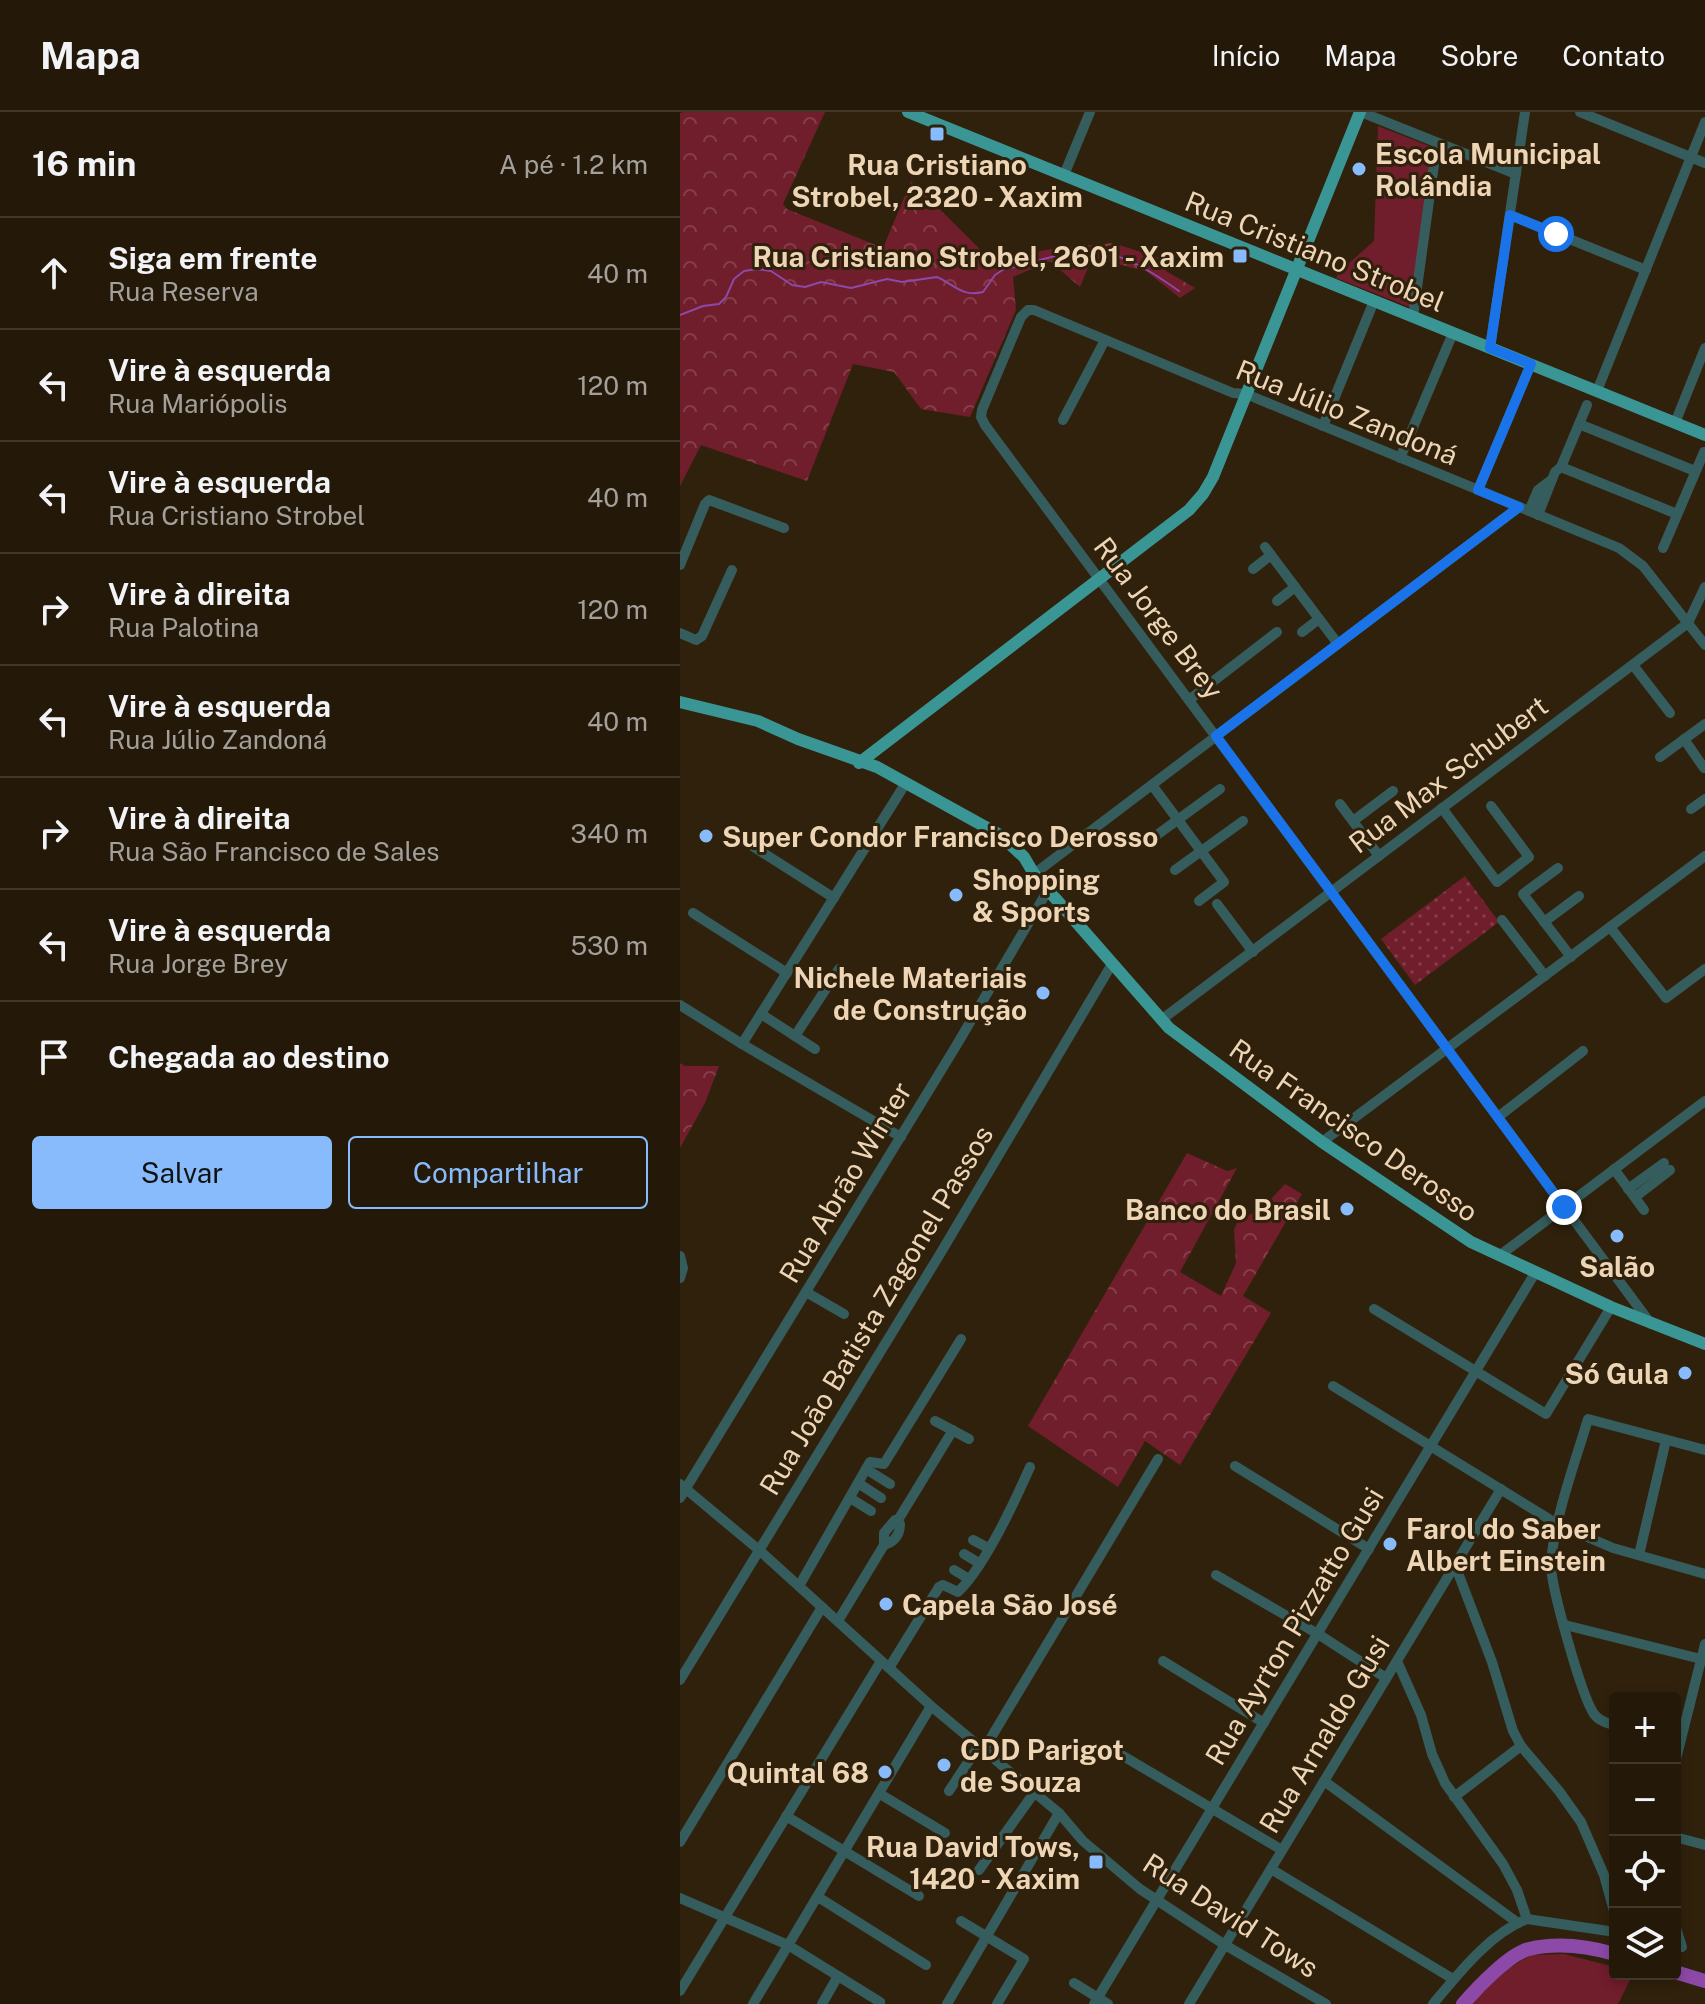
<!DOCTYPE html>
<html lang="pt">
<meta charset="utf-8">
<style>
:root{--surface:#241909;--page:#2c2212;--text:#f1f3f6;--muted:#a3a09c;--line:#41382a;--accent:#87bbfc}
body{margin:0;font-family:"Public Sans",sans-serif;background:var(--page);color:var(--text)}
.controls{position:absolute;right:24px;bottom:24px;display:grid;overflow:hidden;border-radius:8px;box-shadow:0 4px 12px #0003}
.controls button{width:72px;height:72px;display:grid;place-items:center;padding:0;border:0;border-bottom:2px solid var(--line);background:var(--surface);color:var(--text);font:40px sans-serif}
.stop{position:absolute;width:24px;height:24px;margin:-18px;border:6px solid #1a73e8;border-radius:50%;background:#fff}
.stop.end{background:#1a73e8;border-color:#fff;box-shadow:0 2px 8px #0008}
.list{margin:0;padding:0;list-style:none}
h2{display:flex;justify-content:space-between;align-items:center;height:104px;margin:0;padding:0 32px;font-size:34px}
h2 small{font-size:26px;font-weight:400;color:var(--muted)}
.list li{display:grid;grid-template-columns:52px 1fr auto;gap:24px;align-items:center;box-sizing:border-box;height:112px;padding:0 32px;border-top:2px solid var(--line)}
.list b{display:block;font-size:30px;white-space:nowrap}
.list p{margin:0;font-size:26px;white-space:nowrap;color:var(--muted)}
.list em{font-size:26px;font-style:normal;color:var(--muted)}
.actions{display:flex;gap:16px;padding:24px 32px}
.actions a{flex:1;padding:18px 0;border:2px solid var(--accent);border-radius:8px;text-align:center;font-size:28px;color:var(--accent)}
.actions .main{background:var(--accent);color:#111}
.icon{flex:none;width:44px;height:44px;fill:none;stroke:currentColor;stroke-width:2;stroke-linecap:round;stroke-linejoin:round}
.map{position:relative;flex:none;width:1025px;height:1892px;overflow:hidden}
header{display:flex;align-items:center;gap:48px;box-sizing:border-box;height:112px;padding:0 40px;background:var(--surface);border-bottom:2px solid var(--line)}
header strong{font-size:38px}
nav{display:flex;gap:44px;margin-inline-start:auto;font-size:28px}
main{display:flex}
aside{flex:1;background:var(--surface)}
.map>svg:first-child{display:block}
.grass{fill:url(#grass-dots)}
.forest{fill:url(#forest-crowns)}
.park{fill:#701d2c}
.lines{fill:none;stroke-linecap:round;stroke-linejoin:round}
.stream{stroke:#8c49a8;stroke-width:2}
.river{stroke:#8c49a8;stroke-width:14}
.minor{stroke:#355d5d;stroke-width:10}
.major{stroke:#3a9695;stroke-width:12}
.route{stroke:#1a73e8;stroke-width:10}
.poi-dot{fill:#87bbfc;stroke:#30210c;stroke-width:3}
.labels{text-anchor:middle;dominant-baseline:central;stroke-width:6;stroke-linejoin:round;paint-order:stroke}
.poi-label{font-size:28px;font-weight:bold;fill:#eed5b5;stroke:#30210c;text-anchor:start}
.street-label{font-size:28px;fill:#eed5b5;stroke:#30210c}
</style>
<header>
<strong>Mapa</strong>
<nav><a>Início</a><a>Mapa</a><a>Sobre</a><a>Contato</a></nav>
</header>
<main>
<aside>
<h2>16 min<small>A pé · 1.2 km</small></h2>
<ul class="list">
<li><svg class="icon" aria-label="ahead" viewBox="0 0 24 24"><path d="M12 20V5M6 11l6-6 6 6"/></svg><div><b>Siga em frente</b><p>Rua Reserva</p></div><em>40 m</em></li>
<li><svg class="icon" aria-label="left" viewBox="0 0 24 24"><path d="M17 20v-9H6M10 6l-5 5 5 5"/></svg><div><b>Vire à esquerda</b><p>Rua Mariópolis</p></div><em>120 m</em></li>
<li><svg class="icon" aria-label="left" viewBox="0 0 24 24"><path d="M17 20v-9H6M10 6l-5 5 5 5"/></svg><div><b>Vire à esquerda</b><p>Rua Cristiano Strobel</p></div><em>40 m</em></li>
<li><svg class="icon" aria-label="right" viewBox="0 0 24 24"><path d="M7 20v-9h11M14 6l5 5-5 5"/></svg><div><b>Vire à direita</b><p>Rua Palotina</p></div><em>120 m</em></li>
<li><svg class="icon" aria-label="left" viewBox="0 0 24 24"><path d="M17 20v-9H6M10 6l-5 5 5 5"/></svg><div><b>Vire à esquerda</b><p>Rua Júlio Zandoná</p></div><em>40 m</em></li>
<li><svg class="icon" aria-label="right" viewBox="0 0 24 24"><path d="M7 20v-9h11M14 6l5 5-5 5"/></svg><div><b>Vire à direita</b><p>Rua São Francisco de Sales</p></div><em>340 m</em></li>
<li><svg class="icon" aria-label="left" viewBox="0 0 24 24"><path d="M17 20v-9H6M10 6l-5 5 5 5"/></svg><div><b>Vire à esquerda</b><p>Rua Jorge Brey</p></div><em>530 m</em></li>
<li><svg class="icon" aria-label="arrive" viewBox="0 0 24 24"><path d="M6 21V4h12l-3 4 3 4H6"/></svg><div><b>Chegada ao destino</b></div></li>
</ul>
<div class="actions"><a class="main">Salvar</a><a>Compartilhar</a></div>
</aside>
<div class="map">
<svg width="1025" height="1892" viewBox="0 0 1025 1892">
<defs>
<pattern id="grass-dots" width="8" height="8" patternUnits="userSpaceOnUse" patternTransform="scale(2)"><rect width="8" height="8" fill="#701d2c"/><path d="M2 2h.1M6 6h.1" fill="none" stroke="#853d48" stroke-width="1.8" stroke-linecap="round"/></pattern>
<pattern id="forest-crowns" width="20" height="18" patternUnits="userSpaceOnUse" patternTransform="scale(2)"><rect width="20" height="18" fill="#701d2c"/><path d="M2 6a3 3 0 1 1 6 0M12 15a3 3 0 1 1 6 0" fill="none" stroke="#853d48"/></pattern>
</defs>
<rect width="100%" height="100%" fill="#30210c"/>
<path class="grass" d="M 785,764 L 819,810 L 735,873 L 701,827 Z"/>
<g class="forest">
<path d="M 4,0 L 145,0 L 103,92 L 107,97 L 203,136 L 231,69 L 312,149 L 376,136 L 433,131 L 489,149 L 486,159 L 515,176 L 500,186 L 466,159 L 412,146 L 400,175 L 370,149 L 333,165 L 336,198 L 290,305 L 241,297 L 214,260 L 173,252 L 127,369 L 21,333 L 0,374 L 0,1 Z"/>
<path d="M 0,951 L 5,954 L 39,954 L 25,991 L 0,1036 Z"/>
<path d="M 507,1041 L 547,1059 L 557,1056 L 500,1160 L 541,1184 L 556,1151 L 554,1118 L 559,1106 L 580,1099 L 605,1072 L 622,1082 L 563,1184 L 591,1201 L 500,1353 L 465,1329 L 438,1375 L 348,1314 Z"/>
</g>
<g class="park">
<path d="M 698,14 L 752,35 L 732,196 L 656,166 L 659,160 L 694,129 Z"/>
<path d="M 884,1842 L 935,1855 L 935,1862 L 943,1862 L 950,1868 L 938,1892 L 791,1892 L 824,1859 L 851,1843 Z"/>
</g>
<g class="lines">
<path class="stream" d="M 0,203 L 23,194 L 39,192 L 46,185 L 54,167 L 64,159 L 77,157 L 91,159 L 112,173 L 125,175 L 141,170 L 171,176 L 207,167 L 222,170 L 257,165 C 275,173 281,185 303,180 L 315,163 L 324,157 C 344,154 364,146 384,142 C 431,132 463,154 499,179"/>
<g class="river">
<path d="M 995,1860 L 1025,1869"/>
<path d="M 783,1892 C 797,1876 829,1842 849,1837 C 878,1830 907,1834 935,1842"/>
</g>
<g class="minor">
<path d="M 681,0 L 836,62"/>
<path d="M 900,0 L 1025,51"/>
<path d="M 384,63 L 410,0"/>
<path d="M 830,103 L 966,158"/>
<path d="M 733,205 L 757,31"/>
<path d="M 810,236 L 845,0"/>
<path d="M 917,279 L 1025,10"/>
<path d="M 383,308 L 425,228"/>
<path d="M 995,311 L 1025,236"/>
<path d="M 899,312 L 1015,359"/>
<path d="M 643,314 L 694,189"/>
<path d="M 720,346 L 773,221"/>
<path d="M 881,355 L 997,402"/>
<path d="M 798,378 L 851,252"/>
<path d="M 849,399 L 858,378 L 870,369"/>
<path d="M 858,403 L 875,360 L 881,355 L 907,293"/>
<path d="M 585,435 L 658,532"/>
<path d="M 983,436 L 1024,340"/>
<path d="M 0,453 L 25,392 L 29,388 L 104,416"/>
<path d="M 573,457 L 591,443"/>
<path d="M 597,489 L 615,475"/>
<path d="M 622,520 L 639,507"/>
<path d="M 0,521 L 16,528 L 22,524 L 52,458"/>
<path d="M 953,553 L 990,601"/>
<path d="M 509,588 L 597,520"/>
<path d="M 1004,627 L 1024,656"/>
<path d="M 980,645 L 1025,612"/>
<path d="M 472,673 L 544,770 L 519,789"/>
<path d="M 660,692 L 699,744"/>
<path d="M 762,696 L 817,770 L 849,745 L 811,694"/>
<path d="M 1011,697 L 1025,687"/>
<path d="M 673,709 L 713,679"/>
<path d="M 470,728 L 540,677"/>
<path d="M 66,730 L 154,786"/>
<path d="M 878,756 L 843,782 L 891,845"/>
<path d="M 495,758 L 563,709"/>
<path d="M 354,762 L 839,395"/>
<path d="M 537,792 L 573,840"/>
<path d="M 13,801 L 107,861"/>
<path d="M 822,808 L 865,864"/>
<path d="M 864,810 L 899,784"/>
<path d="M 930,815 L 986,886 L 1025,857"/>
<path d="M 0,893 L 62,932 L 221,1025"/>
<path d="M 81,902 L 135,937"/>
<path d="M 481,908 L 1008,511 L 1025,475"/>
<path d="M 115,924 L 159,857"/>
<path d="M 62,932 L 222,677"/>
<path d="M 818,1005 L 903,939"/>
<path d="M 642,1030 L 1025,744"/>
<path d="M 934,1057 L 964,1098"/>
<path d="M 948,1077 L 984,1051"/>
<path d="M 955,1085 L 990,1058"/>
<path d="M 0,1144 L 3,1156 L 0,1166"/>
<path d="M 819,1144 L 1025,989"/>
<path d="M 126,1180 L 164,1202"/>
<path d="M 694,1197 L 866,1302 L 931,1195"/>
<path d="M 971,1212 L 305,313 L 301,305 L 302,298 L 341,205 L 348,198 L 354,198 L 553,281 L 566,282 L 939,436 L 963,454 L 1025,533"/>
<path d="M 653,1274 L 877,1412 L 933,1436 L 1025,1462"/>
<path d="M 255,1309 L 289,1327"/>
<path d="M 555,1354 L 689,1437"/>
<path d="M 186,1357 L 210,1372"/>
<path d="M 178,1371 L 201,1386"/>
<path d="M 0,1372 L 79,1438 L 251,1594 L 379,1701 L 403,1729 L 460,1777 L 545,1833 L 646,1892"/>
<path d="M 0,1386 L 276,934 L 368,778"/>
<path d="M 170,1386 L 191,1399"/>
<path d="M 215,1408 L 220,1412 C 220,1422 215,1430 204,1433 L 204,1421 Z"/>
<path d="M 218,1408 L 273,1318"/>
<path d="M 293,1428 L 308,1436"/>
<path d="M 284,1442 L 299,1451"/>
<path d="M 959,1443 L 986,1328"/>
<path d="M 775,1453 L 812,1550 L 833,1619 L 841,1634 L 879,1679 L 901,1710 L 924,1763 L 935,1803"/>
<path d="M 274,1458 L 289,1467"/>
<path d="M 536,1463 L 638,1522 L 706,1566"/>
<path d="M 119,1474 L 190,1350 L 204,1352 L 281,1227"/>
<path d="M 158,1509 L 204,1433"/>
<path d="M 885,1513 L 1021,1547"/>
<path d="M 483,1549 L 584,1611"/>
<path d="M 717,1549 L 741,1603 L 752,1642 L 765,1671 L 823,1752 L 837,1778 L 847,1807"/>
<path d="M 209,1556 L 259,1475 L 263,1473 L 278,1480 C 304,1455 335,1389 350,1355"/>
<path d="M 0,1568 L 260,1142 L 432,852"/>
<path d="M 935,1613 C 927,1611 919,1609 914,1602 C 902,1585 869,1470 871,1449 C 876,1401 894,1354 908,1307 L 1025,1338"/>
<path d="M 433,1638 L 602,1738"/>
<path d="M 303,1639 L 478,1347"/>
<path d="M 995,1651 L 1025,1532"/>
<path d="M 644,1669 L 838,1811"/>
<path d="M 269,1679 L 298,1635"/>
<path d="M 200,1682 L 265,1721"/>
<path d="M 774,1685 L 841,1634"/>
<path d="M 106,1704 L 239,1784"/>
<path d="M 995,1725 L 1025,1733"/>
<path d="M 0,1730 L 142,1495"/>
<path d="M 591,1757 L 773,1867"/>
<path d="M 299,1758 L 354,1681"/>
<path d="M 138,1785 L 246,1853"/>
<path d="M 0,1786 L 108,1833 L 200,1890 L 199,1892"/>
<path d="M 281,1809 L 344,1847 L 317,1892"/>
<path d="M 995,1813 L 1002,1835"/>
<path d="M 394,1871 L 428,1892"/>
<path d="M 0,1879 L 201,1549"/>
<path d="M 73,1892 L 251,1594"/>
<path d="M 142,1892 L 158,1864"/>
<path d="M 267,1892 L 379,1701"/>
<path d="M 414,1892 L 855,1161"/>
<path d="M 509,1892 L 821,1377"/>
<path d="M 753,1892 C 779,1861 809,1822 847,1807 L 935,1820"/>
</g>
<g class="major">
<path d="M 228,0 L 1025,323"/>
<path d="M 0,590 L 78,609 L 118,627 L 197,655 L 320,723 L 344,745 L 354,762 L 489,916 L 642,1030 L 791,1130 L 931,1195 L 1025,1232"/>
<path d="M 179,651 L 509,398 L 523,382 L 533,365 L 680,0"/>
</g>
</g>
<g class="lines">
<path class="route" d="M 876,122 L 830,103 L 810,236 L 851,252 L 798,378 L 839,395 L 536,624 L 884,1095"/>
</g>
<g class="poi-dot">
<rect x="249" y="14" width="16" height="16" rx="4"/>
<circle cx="679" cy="57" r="8"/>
<rect x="552" y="136" width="16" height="16" rx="4"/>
<circle cx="26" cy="724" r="8"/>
<circle cx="276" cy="783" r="8"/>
<circle cx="363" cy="881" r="8"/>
<circle cx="667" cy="1097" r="8"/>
<circle cx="937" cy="1124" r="8"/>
<circle cx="1005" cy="1261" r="8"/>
<circle cx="710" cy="1432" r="8"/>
<circle cx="206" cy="1492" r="8"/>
<circle cx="264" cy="1653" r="8"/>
<circle cx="205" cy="1660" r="8"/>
<rect x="408" y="1742" width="16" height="16" rx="4"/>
</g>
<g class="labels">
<g class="poi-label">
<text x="695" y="41">Escola Municipal<tspan x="695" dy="32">Rolândia</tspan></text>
<text x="257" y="52" text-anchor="middle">Rua Cristiano<tspan x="257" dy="32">Strobel, 2320 - Xaxim</tspan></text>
<text x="544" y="144" text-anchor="end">Rua Cristiano Strobel, 2601 - Xaxim</text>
<text x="42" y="724">Super Condor Francisco Derosso</text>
<text x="292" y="767">Shopping<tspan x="292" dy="32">&amp; Sports</tspan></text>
<text x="347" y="865" text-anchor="end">Nichele Materiais<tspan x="347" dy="32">de Construção</tspan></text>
<text x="651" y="1097" text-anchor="end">Banco do Brasil</text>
<text x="937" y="1154" text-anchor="middle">Salão</text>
<text x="989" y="1261" text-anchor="end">Só Gula</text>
<text x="726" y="1416">Farol do Saber<tspan x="726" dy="32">Albert Einstein</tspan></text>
<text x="222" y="1492">Capela São José</text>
<text x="280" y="1637">CDD Parigot<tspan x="280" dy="32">de Souza</tspan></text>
<text x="189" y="1660" text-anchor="end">Quintal 68</text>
<text x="400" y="1734" text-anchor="end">Rua David Tows,<tspan x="400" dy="32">1420 - Xaxim</tspan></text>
</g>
<g class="street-label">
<text transform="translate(635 139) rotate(22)">Rua Cristiano Strobel</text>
<text transform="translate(667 300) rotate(22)">Rua Júlio Zandoná</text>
<text transform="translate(479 506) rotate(53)">Rua Jorge Brey</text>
<text transform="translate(768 662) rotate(-37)">Rua Max Schubert</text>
<text transform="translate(674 1018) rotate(35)">Rua Francisco Derosso</text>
<text transform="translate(165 1070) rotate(-59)">Rua Abrão Winter</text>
<text transform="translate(196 1198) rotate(-59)">Rua João Batista Zagonel Passos</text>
<text transform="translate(614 1514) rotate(-59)">Rua Ayrton Pizzatto Gusi</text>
<text transform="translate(644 1622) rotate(-59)">Rua Arnaldo Gusi</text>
<text transform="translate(551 1803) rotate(33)">Rua David Tows</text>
</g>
</g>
</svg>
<div class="controls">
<button>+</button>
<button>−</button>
<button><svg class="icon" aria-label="locate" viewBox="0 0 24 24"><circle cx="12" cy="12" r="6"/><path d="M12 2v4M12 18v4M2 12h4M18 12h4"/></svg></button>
<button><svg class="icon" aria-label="layers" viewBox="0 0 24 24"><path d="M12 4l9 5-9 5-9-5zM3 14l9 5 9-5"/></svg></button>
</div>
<div class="stop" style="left:876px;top:122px"></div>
<div class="stop end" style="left:884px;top:1095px"></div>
</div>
</main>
